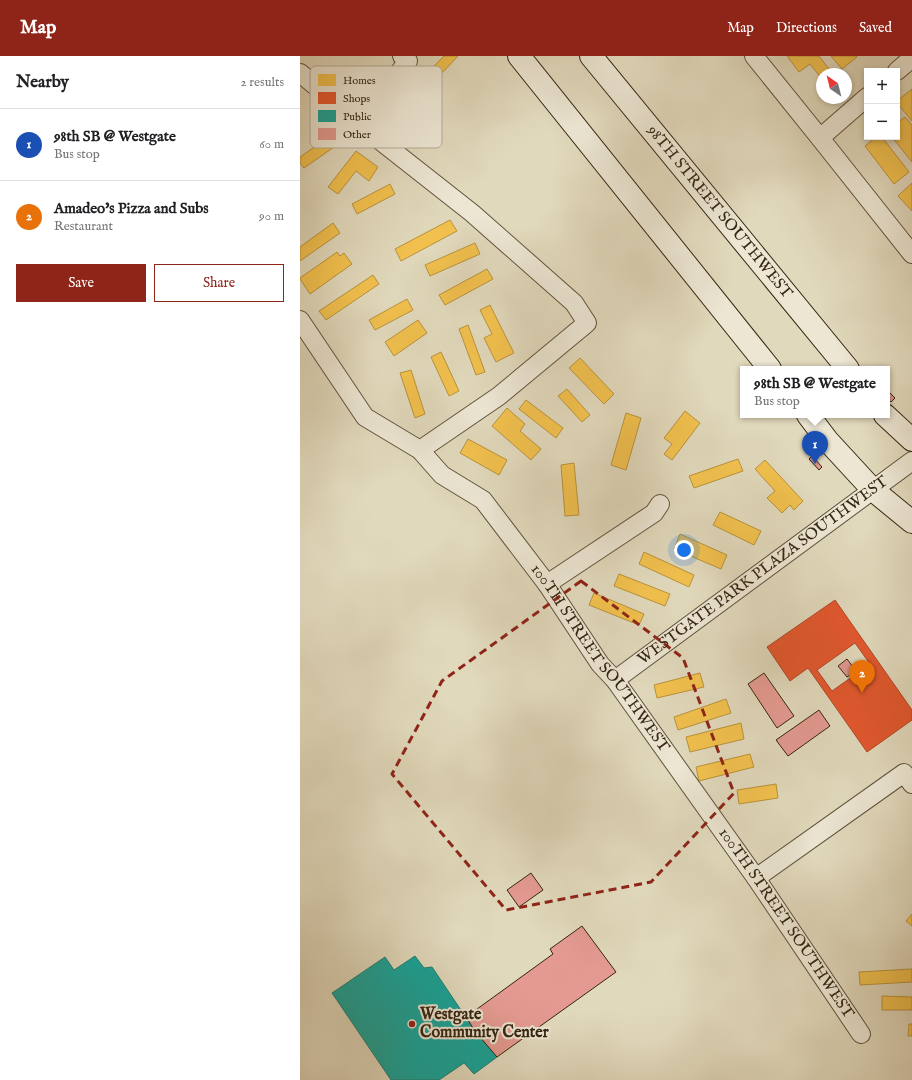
<!DOCTYPE html>
<meta charset="utf-8">
<style>
:root{--surface:#fff;--page:#f6f6f6;--text:#202124;--muted:#757577;--line:#e0e0e0;--accent:#8f2418}
body{margin:0;font-family:"IM FELL English",serif;background:var(--page);color:var(--text)}
.controls{position:absolute;right:12px;top:12px;display:grid;overflow:hidden;border-radius:0px;box-shadow:0 2px 6px #0003}
.controls button{width:36px;height:36px;display:grid;place-items:center;padding:0;border:0;border-bottom:1px solid var(--line);background:var(--surface);color:var(--text);font:20px sans-serif}
.compass{position:absolute;left:516px;top:12px;width:36px;height:36px;border-radius:50%;background:var(--surface);box-shadow:0 2px 6px #0003;rotate:325deg}
.you{position:absolute;left:384px;top:494px;width:14px;height:14px;margin:-10px;border:3px solid #fff;border-radius:50%;background:#1a73e8;box-shadow:0 0 0 6px #1a73e833}
.badge{display:grid;place-items:center;width:26px;height:26px;border-radius:50%;background:var(--accent);color:#fff;font-size:13px;font-weight:700}
.pin{position:absolute;translate:-50% -33px;filter:drop-shadow(0 1px 2px #0008)}
.pin::after{content:'';position:absolute;top:21px;width:14px;height:12px;background:inherit;clip-path:polygon(0 0,100% 0,50% 100%)}
.popup{position:absolute;left:440px;top:310px;width:150px;height:52px;box-sizing:border-box;display:grid;place-content:center;border-radius:0px;background:var(--surface);filter:drop-shadow(0 1px 3px #0005);font-size:13px;white-space:nowrap;color:var(--muted)}
.popup b{font-size:15px;color:var(--text)}
.popup::after{content:'';position:absolute;left:50%;top:100%;margin-left:-8px;border:8px solid transparent;border-top-color:var(--surface)}
.list{margin:0;padding:0;list-style:none}
h2{display:flex;justify-content:space-between;align-items:center;height:52px;margin:0;padding:0 16px;font-size:17px}
h2 small{font-size:13px;font-weight:400;color:var(--muted)}
.list li{display:grid;grid-template-columns:26px 1fr auto;gap:12px;align-items:center;box-sizing:border-box;height:72px;padding:0 16px;border-top:1px solid var(--line)}
.list b{display:block;font-size:15px;white-space:nowrap}
.list p{margin:0;font-size:13px;white-space:nowrap;color:var(--muted)}
.list em{font-size:13px;font-style:normal;color:var(--muted)}
.actions{display:flex;gap:8px;padding:12px 16px}
.actions a{flex:1;padding:9px 0;border:1px solid var(--accent);border-radius:0px;text-align:center;font-size:14px;color:var(--accent)}
.actions .main{background:var(--accent);color:#fff}
.map{position:relative;flex:none;width:612px;height:1024px;overflow:hidden}
header{display:flex;align-items:center;gap:24px;box-sizing:border-box;height:56px;padding:0 20px;background:var(--accent);color:#fff}
header strong{font-size:19px}
nav{display:flex;gap:22px;margin-inline-start:auto;font-size:14px}
main{display:flex}
aside{flex:1;background:var(--surface)}
.map>svg:first-child{display:block}
.homes{fill:#f2c14e;stroke:#b9923c}
.shops{fill:#e4572e;stroke:#b04826;fill-rule:evenodd}
.public{fill:#17a398;stroke:#207d70}
.building{fill:#e49a91;stroke:#352513}
.lines{fill:none;stroke-linecap:round;stroke-linejoin:round}
.minor-casing{stroke:#60523d;stroke-width:20}
.secondary-casing{stroke:#352513;stroke-width:24}
.minor{stroke:#ece6d3;stroke-width:18}
.secondary{stroke:#ece6d3;stroke-width:22}
.marked{fill:none;stroke:#8f2418;stroke-width:3;stroke-dasharray:8 5;stroke-linejoin:round}
.poi-dot{fill:#8f2418;stroke:#ece6d3;stroke-width:1.5}
.labels{text-anchor:middle;dominant-baseline:central;stroke-width:4;stroke-linejoin:round;paint-order:stroke}
.street-label{font-size:16px;fill:#352513;stroke:#ece6d3}
.poi-label{font-size:16px;font-weight:bold;fill:#352513;stroke:#ece6d3;text-anchor:start}
.key{fill:#ece6d3;stroke:#b5ac99;stroke-width:1}
.key-label{font-size:11px;fill:#352513}
</style>
<header>
<strong>Map</strong>
<nav><a>Map</a><a>Directions</a><a>Saved</a></nav>
</header>
<main>
<aside>
<h2>Nearby<small>2 results</small></h2>
<ul class="list">
<li><span class="badge" style="background:#1a4fb4">1</span><div><b>98th SB @ Westgate</b><p>Bus stop</p></div><em>60 m</em></li>
<li><span class="badge" style="background:#e8710a">2</span><div><b>Amadeo's Pizza and Subs</b><p>Restaurant</p></div><em>90 m</em></li>
</ul>
<div class="actions"><a class="main">Save</a><a>Share</a></div>
</aside>
<div class="map">
<svg width="612" height="1024" viewBox="0 0 612 1024">
<rect width="100%" height="100%" fill="#e1d9bc"/>
<filter id="stains"><feTurbulence type="fractalNoise" baseFrequency=".005" numOctaves="4"/><feColorMatrix values="0 0 0 0 .2 0 0 0 0 .09 0 0 0 0 .02 0 0 0 .5 -.17"/></filter>
<radialGradient id="worn" r=".72"><stop offset=".6" stop-color="#630" stop-opacity="0"/><stop offset="1" stop-color="#630" stop-opacity=".3"/></radialGradient>
<g class="homes">
<path d="M 144,0 L 158,0 L 142,17 L 134,10 Z"/>
<path d="M 487,0 L 519,0 L 533,18 L 522,18 L 522,23 L 510,8 L 499,16 Z"/>
<path d="M 531,0 L 557,0 L 557,1 L 542,13 Z"/>
<path d="M 612,33 L 612,65 L 597,47 L 597,45 Z"/>
<path d="M 605,61 L 612,69 L 612,106 L 592,81 L 597,81 L 597,67 Z"/>
<path d="M 37,75 L 44,84 L 4,112 L 0,107 L 0,101 Z"/>
<path d="M 576,81 L 582,81 L 609,116 L 594,128 L 565,90 Z"/>
<path d="M 56,95 L 78,111 L 69,125 L 56,115 L 38,138 L 28,131 Z"/>
<path d="M 612,127 L 612,155 L 598,140 Z"/>
<path d="M 90,128 L 95,138 L 57,158 L 52,148 Z"/>
<path d="M 150,164 L 157,175 L 101,205 L 95,193 Z"/>
<path d="M 33,167 L 40,177 L 0,205 L 0,191 Z"/>
<path d="M 175,187 L 180,198 L 130,220 L 125,209 Z"/>
<path d="M 37,196 L 40,200 L 44,197 L 52,208 L 10,238 L 0,223 L 0,222 Z"/>
<path d="M 187,213 L 193,223 L 145,249 L 139,239 Z"/>
<path d="M 73,219 L 79,228 L 26,264 L 19,255 Z"/>
<path d="M 107,243 L 113,254 L 75,274 L 69,264 Z"/>
<path d="M 190,249 L 214,297 L 196,306 L 184,282 L 192,278 L 180,254 Z"/>
<path d="M 118,264 L 127,277 L 94,300 L 85,286 Z"/>
<path d="M 168,269 L 185,316 L 176,319 L 159,273 Z"/>
<path d="M 141,296 L 159,335 L 149,340 L 131,301 Z"/>
<path d="M 280,302 L 314,338 L 304,348 L 269,312 Z"/>
<path d="M 111,314 L 125,358 L 115,362 L 100,317 Z"/>
<path d="M 267,333 L 290,359 L 282,366 L 258,340 Z"/>
<path d="M 226,344 L 263,372 L 256,382 L 219,353 Z"/>
<path d="M 207,352 L 225,368 L 220,375 L 241,393 L 231,404 L 192,370 Z"/>
<path d="M 385,355 L 400,367 L 372,404 L 364,398 L 372,388 L 364,382 Z"/>
<path d="M 326,357 L 341,362 L 326,414 L 311,409 Z"/>
<path d="M 168,383 L 207,404 L 199,419 L 160,397 Z"/>
<path d="M 438,403 L 443,415 L 394,432 L 389,420 Z"/>
<path d="M 465,404 L 503,445 L 494,454 L 490,449 L 482,457 L 467,442 L 475,435 L 455,413 Z"/>
<path d="M 274,407 L 279,459 L 265,460 L 261,409 Z"/>
<path d="M 420,456 L 461,475 L 454,489 L 413,469 Z"/>
<path d="M 380,478 L 427,499 L 421,513 L 374,493 Z"/>
<path d="M 344,496 L 394,519 L 389,531 L 339,508 Z"/>
<path d="M 319,518 L 370,538 L 365,550 L 314,530 Z"/>
<path d="M 294,537 L 344,558 L 339,569 L 289,549 Z"/>
<path d="M 400,617 L 404,631 L 357,642 L 354,629 Z"/>
<path d="M 426,643 L 431,657 L 378,674 L 374,661 Z"/>
<path d="M 441,667 L 444,683 L 390,696 L 386,681 Z"/>
<path d="M 450,698 L 454,711 L 399,725 L 396,711 Z"/>
<path d="M 476,728 L 478,742 L 439,748 L 437,734 Z"/>
<path d="M 612,858 L 612,870 L 606,865 Z"/>
<path d="M 612,913 L 612,926 L 560,929 L 559,916 Z"/>
<path d="M 582,940 L 612,941 L 612,954 L 582,954 Z"/>
<path d="M 609,968 L 612,968 L 612,980 L 608,980 Z"/>
</g>
<path class="shops" d="M 535,544 L 612,654 L 612,664 L 567,696 L 508,612 L 490,625 L 467,591 ZM 555,587 L 570,608 L 532,635 L 517,614 Z"/>
<path class="public" d="M 115,900 L 124,912 L 132,911 L 175,975 L 197,1001 L 174,1018 L 164,1007 L 139,1024 L 91,1024 L 32,937 L 85,901 L 94,914 Z"/>
<g class="building">
<path d="M 587,334 L 595,342 L 591,346 L 587,342 Z"/>
<path d="M 512,400 L 522,411 L 519,414 L 509,403 Z"/>
<path d="M 547,603 L 556,615 L 547,621 L 538,610 Z"/>
<path d="M 464,617 L 494,660 L 477,672 L 448,628 Z"/>
<path d="M 519,654 L 530,670 L 488,700 L 476,684 Z"/>
<path d="M 231,817 L 243,834 L 219,851 L 207,834 Z"/>
<path d="M 282,870 L 316,916 L 197,1001 L 175,975 L 166,961 L 253,898 L 250,893 Z"/>
</g>
<g class="lines">
<defs>
<g id="minor">
<path d="M 454,0 L 520,82 L 612,198"/>
<path d="M 597,15 L 612,2"/>
<path d="M 0,17 L 60,67 L 78,83 L 172,157 L 274,247 L 287,267 L 199,340 L 120,394"/>
<path d="M 60,67 L 108,5 L 102,0"/>
<path d="M 520,82 L 567,41"/>
<path id="s1" d="M 0,264 L 65,361 L 120,394 L 142,419 L 183,444 L 247,528 L 300,608 L 315,624 L 456,822 L 561,978"/>
<path d="M 247,528 L 354,457 L 360,448"/>
<path id="s2" d="M 315,624 L 612,405"/>
<path d="M 456,822 L 604,717 L 612,728"/>
</g>
<g id="secondary">
<path d="M 219,0 L 470,313"/>
<path id="s3" d="M 291,0 L 548,313"/>
<path d="M 508,359 L 527,384 L 573,434 L 612,466"/>
<path d="M 585,359 L 612,384"/>
</g>
</defs>
<use href="#minor" class="minor-casing"/>
<use href="#secondary" class="secondary-casing"/>
<use href="#minor" class="minor"/>
<use href="#secondary" class="secondary"/>
</g>
<path class="marked" d="M 281,525 L 383,602 L 434,737 L 351,826 L 206,854 L 92,718 L 142,625 Z"/>
<circle class="poi-dot" cx="112" cy="968" r="4"/>
<g class="labels">
<g class="street-label">
<text stroke="none"><textPath href="#s3" startOffset="202">98TH STREET SOUTHWEST</textPath></text>
<text stroke="none"><textPath href="#s2" startOffset="184">WESTGATE PARK PLAZA SOUTHWEST</textPath></text>
<text stroke="none"><textPath href="#s1" startOffset="459">100TH STREET SOUTHWEST</textPath></text>
<text stroke="none"><textPath href="#s1" startOffset="783">100TH STREET SOUTHWEST</textPath></text>
</g>
<g class="poi-label">
<text x="120" y="959">Westgate<tspan x="120" dy="18">Community Center</tspan></text>
</g>
</g>
<rect x="10" y="10" width="132" height="82" rx="6" class="key"/>
<rect x="18" y="18" width="18" height="12" fill="#f2c14e"/>
<rect x="18" y="36" width="18" height="12" fill="#e4572e"/>
<rect x="18" y="54" width="18" height="12" fill="#17a398"/>
<rect x="18" y="72" width="18" height="12" fill="#e49a91"/>
<g class="key-label">
<text x="43" y="28">Homes</text>
<text x="43" y="46">Shops</text>
<text x="43" y="64">Public</text>
<text x="43" y="82">Other</text>
</g>
<rect width="100%" height="100%" filter="url(#stains)"/>
<rect width="100%" height="100%" fill="url(#worn)"/>
</svg>
<div class="controls">
<button>+</button>
<button>−</button>
</div>
<svg class="compass" viewBox="-18 -18 36 36"><path d="M0-13l5 13h-10z" fill="#e53935"/><path d="M0 13l5-13h-10z" fill="#757577"/></svg>
<div class="you"></div>
<div class="pin badge" style="left:515px;top:408px;background:#1a4fb4">1</div>
<div class="popup"><b>98th SB @ Westgate</b>Bus stop</div>
<div class="pin badge" style="left:562px;top:637px;background:#e8710a">2</div>
</div>
</main>
